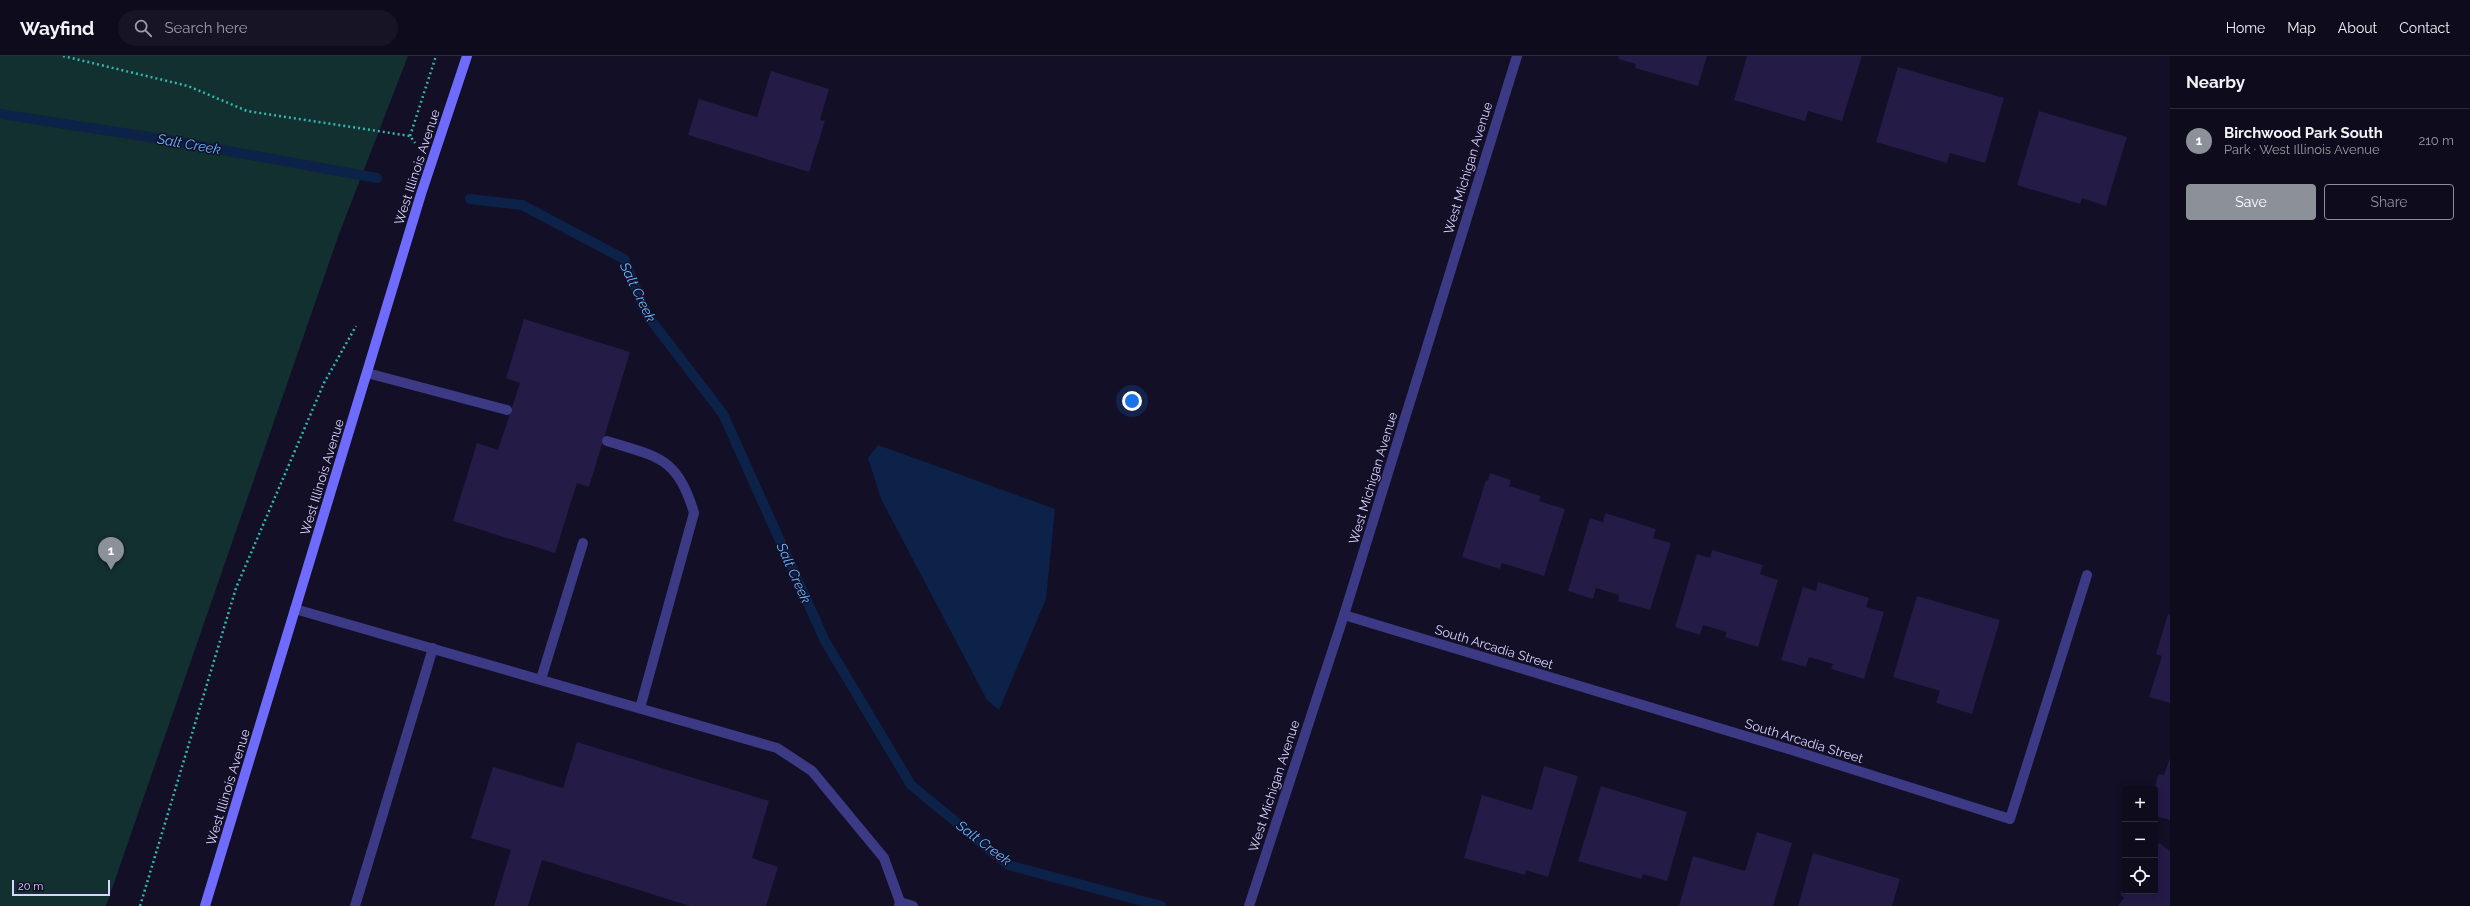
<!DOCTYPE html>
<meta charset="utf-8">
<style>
:root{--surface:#0e0b1c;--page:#171425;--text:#f1f3f6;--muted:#9b9ba3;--line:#2e2b3b;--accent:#8c9099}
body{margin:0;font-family:Raleway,sans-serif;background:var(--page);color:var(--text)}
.controls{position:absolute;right:12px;bottom:12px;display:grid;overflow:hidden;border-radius:4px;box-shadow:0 2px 10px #0003}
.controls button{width:36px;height:36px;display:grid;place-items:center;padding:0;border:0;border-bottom:1px solid var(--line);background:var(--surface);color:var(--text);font:20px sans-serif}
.scale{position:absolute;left:12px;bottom:10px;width:98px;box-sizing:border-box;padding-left:4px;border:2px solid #d9d4ff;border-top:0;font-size:11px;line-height:14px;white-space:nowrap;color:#d9d4ff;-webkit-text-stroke:3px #130f26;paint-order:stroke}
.you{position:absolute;left:1132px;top:345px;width:14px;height:14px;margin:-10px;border:3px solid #fff;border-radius:50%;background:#1a73e8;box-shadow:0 0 0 6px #1a73e833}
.badge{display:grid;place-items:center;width:26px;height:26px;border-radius:50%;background:var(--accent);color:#fff;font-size:13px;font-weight:700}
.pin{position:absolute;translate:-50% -33px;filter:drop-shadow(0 1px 2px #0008)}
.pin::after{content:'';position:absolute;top:21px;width:14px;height:12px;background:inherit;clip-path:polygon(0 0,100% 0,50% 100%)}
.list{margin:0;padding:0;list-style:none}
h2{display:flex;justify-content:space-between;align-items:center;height:52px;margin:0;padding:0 16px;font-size:17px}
h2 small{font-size:13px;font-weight:400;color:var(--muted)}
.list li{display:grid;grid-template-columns:26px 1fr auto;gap:12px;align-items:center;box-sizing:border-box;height:64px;padding:0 16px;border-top:1px solid var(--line)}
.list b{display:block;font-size:15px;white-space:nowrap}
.list p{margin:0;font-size:13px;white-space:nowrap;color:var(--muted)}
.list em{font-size:13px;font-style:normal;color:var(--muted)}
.actions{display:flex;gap:8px;padding:12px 16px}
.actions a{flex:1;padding:9px 0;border:1px solid var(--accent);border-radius:4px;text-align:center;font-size:14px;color:var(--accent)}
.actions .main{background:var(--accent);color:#fff}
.icon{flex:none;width:22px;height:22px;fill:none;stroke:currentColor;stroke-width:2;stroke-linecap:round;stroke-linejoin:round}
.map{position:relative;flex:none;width:2170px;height:850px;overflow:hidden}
header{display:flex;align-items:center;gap:24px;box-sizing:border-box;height:56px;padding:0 20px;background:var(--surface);border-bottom:1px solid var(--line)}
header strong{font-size:19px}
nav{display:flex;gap:22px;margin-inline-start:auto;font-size:14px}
.search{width:280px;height:36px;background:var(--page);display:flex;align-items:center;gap:10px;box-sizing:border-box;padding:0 14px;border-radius:22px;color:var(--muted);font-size:15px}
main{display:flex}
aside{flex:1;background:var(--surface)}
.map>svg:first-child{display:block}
.green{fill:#12302f}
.water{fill:#0c2248}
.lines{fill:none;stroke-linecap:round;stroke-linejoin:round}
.stream{stroke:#0c2248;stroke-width:10}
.building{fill:#241b47}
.path{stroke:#2fb8b0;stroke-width:2.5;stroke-dasharray:2 3;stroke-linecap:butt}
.lane{stroke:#3d3a85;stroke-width:10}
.street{stroke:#3d3a85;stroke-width:10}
.secondary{stroke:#6f6bff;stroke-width:10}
.labels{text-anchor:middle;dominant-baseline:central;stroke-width:3;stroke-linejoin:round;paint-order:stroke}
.street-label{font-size:13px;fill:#d9d4ff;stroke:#130f26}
.water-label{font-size:14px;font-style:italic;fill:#62b6ff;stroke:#130f26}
</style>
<header>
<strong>Wayfind</strong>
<div class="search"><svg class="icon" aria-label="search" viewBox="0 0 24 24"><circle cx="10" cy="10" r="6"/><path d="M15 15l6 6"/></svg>Search here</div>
<nav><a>Home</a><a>Map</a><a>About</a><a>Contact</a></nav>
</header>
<main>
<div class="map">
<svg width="2170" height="850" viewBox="0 0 2170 850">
<rect width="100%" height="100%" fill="#130f26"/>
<path class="green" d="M 0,0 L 408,0 L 339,178 L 106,850 L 0,850 Z"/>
<path class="water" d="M 878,389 L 1055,453 L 1046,543 L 999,654 L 987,644 L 881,443 L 868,402 Z"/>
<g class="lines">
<g class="stream">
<path d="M 0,58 L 162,83 L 377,122"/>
<path d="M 470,143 L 522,149 L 624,203 L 647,259 L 723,358 L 825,585 L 911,729 L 1008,809 L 1161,850"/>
</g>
</g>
<g class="building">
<path d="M 1619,0 L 1707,0 L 1698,30 L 1635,12 L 1636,8 L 1618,3 Z"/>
<path d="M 1747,0 L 1862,0 L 1842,65 L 1808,55 L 1805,65 L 1734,44 Z"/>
<path d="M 1898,11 L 2004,42 L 1985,107 L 1950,97 L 1947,107 L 1876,86 Z"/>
<path d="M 771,15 L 829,33 L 820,64 L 825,65 L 809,116 L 688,79 L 699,43 L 757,61 Z"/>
<path d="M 2039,55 L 2127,81 L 2106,150 L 2082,142 L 2080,148 L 2017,129 Z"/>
<path d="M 524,263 L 630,296 L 589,431 L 577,427 L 555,497 L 453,465 L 477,387 L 498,394 L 520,327 L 506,322 Z"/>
<path d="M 1490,417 L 1511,424 L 1509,430 L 1541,440 L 1539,445 L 1565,453 L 1544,520 L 1502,507 L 1500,513 L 1462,501 L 1486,424 L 1488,425 Z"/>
<path d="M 1605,457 L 1656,473 L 1653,482 L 1671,487 L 1650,554 L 1618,545 L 1619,539 L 1596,532 L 1593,543 L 1568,535 L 1590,462 L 1603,466 Z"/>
<path d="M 1712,494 L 1763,509 L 1760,518 L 1778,524 L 1758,591 L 1725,581 L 1727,576 L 1703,569 L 1700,579 L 1675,571 L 1697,498 L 1710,502 Z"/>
<path d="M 1818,526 L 1869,542 L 1866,551 L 1884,556 L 1864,623 L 1831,613 L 1833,608 L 1809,601 L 1806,611 L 1781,604 L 1803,531 L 1816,535 Z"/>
<path d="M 1917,540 L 2000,564 L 1972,658 L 1936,647 L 1940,635 L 1893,621 Z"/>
<path d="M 2168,558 L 2170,559 L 2170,647 L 2149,641 L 2162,600 L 2156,598 Z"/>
<path d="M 577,686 L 769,745 L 752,802 L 778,811 L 766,850 L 690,850 L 542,804 L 528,850 L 494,850 L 511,794 L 471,782 L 493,711 L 563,732 Z"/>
<path d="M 2170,702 L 2170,764 L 2155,760 L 2154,733 L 2159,718 L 2164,719 Z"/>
<path d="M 1544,710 L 1578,720 L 1548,821 L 1526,814 L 1525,819 L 1464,802 L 1482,739 L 1532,754 Z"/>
<path d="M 1601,730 L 1687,756 L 1667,825 L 1643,818 L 1641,823 L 1578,805 Z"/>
<path d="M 1757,776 L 1792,787 L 1773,850 L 1679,850 L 1693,800 L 1745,815 Z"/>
<path d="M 2159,787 L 2170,795 L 2170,850 L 2118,850 L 2124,842 L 2120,838 L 2125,831 L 2125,835 L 2155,835 L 2155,792 Z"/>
<path d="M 1813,797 L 1900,823 L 1892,850 L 1798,850 Z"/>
</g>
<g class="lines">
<g class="path">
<path d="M 63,0 L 188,30 L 247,55 L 410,80 L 415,87"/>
<path d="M 410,80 L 436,0"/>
<path d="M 140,850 L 236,532 L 324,327 L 356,270"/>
</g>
<g class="lane">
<path d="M 367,317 L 507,354"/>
<path d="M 607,385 C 658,401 678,401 694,457 L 640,652"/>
<path d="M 295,553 L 777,692 L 812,715 L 884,802 L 900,846 L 899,850"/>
<path d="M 541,623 L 583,487"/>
<path d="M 900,846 L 913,850"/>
<path d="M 355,850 L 433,592"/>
</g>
<g class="street">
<path d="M 1344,559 L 1795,695 L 2010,763 L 2087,519"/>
<path d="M 1249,850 L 1344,559 L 1517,0"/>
</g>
<path class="secondary" d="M 205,850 L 421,138 L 467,0"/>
</g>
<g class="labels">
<g class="street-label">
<text transform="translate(417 111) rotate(-72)">West Illinois Avenue</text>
<text transform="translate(1468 112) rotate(-73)">West Michigan Avenue</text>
<text transform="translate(322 421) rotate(-73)">West Illinois Avenue</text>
<text transform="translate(1373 422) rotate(-73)">West Michigan Avenue</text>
<text transform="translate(1494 591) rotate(17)">South Arcadia Street</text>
<text transform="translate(1804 685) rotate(17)">South Arcadia Street</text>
<text transform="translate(1274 730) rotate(-72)">West Michigan Avenue</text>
<text transform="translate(228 731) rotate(-73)">West Illinois Avenue</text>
</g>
<g class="water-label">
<text transform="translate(189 88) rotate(10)">Salt Creek</text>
<text transform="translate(638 236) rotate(64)">Salt Creek</text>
<text transform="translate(794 517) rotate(66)">Salt Creek</text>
<text transform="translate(984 787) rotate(37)">Salt Creek</text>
</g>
</g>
</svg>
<div class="controls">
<button>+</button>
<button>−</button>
<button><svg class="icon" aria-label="locate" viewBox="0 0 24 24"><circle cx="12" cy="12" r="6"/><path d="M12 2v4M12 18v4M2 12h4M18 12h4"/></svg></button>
</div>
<div class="scale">20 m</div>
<div class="you"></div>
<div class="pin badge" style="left:111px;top:514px">1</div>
</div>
<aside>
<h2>Nearby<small></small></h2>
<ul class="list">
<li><span class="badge">1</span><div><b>Birchwood Park South</b><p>Park · West Illinois Avenue</p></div><em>210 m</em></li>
</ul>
<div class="actions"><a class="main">Save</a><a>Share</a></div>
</aside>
</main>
